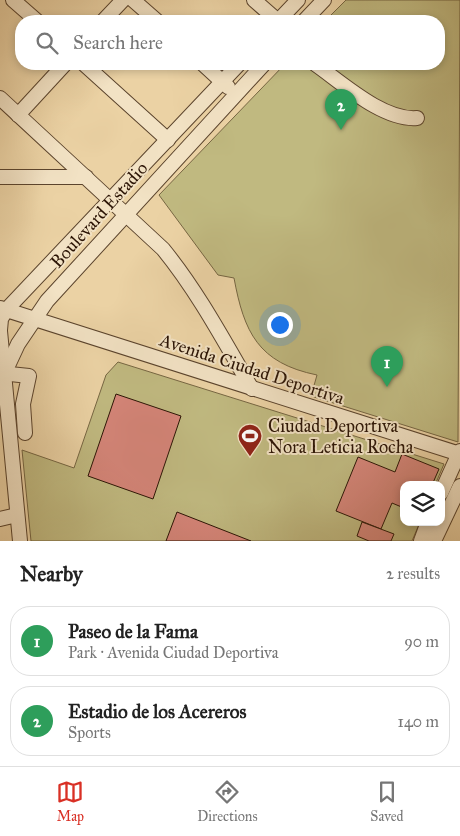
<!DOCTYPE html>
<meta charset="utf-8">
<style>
:root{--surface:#fff;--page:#f6f6f6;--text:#222;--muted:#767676;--line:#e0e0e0;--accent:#d93025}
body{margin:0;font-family:"IM FELL Great Primer",serif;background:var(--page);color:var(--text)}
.controls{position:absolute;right:15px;bottom:15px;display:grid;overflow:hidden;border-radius:10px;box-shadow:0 2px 8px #0003}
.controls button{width:45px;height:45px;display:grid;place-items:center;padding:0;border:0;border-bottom:1px solid var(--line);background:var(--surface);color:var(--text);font:25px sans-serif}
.you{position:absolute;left:279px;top:324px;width:18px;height:18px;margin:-12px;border:4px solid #fff;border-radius:50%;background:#1a73e8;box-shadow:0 0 0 8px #1a73e833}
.badge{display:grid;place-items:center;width:32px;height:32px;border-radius:50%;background:var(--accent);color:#fff;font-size:16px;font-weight:700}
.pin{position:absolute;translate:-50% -41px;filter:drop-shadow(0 1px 2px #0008)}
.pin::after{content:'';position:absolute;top:26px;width:18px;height:15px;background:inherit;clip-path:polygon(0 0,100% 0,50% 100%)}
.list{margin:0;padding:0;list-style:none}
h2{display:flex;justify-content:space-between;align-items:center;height:65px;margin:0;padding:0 20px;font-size:21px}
h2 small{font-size:16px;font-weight:400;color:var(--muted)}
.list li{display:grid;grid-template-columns:32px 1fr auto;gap:15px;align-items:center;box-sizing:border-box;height:70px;margin:0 10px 10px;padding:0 10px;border:1px solid var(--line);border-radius:20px}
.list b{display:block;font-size:19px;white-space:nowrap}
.list p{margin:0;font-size:16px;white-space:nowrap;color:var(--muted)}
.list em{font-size:16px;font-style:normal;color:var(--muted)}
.icon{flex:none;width:28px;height:28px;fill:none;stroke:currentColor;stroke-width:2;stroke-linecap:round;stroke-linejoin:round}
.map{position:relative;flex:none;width:460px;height:541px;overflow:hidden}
.search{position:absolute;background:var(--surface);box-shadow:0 2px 8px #0003;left:15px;right:15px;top:15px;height:55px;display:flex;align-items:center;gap:12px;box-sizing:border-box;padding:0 18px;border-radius:20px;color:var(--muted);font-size:19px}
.sheet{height:225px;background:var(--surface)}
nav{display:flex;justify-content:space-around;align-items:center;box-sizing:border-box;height:70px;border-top:1px solid var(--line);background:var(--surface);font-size:14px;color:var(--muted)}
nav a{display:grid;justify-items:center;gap:2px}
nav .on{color:var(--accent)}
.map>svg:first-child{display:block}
.green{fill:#c0b980;stroke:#766642}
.building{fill:#d58579;stroke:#2b1405}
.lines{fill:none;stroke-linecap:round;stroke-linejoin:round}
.minor-casing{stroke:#5b442d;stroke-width:16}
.minor{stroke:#f2e2c4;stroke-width:14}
.labels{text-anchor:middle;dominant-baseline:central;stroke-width:4;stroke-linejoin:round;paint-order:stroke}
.street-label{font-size:18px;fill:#2b1405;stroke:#f2e2c4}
.poi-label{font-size:18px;fill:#2b1405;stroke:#f2e2c4;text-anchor:start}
</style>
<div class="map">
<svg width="460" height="541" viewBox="0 0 460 541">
<rect width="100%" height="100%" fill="#ebd2a4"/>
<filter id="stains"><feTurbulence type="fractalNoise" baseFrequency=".004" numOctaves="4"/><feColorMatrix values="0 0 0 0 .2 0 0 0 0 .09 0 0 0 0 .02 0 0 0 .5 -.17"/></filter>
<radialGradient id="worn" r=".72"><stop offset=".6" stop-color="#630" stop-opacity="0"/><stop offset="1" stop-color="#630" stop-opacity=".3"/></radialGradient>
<g class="green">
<path d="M 346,0 L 460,0 L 458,442 L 311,396 L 317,375 C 258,363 244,332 234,278 L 218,275 L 159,195 L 285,64 L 439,64 L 439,21 L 325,21 Z"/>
<path d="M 118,362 L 444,464 L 435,485 L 404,485 L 404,522 L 420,522 L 412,541 L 31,541 L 22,450 L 74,468 L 106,375 Z"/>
</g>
<g class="building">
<path d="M 116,394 L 181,416 L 153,499 L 88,476 Z"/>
<path d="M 402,454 L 439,469 L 432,485 L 404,485 L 404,508 L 392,503 L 381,529 L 336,511 L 358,457 L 395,472 Z"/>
<path d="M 177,512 L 251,541 L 166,541 Z"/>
<path d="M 362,522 L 394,534 L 391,541 L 369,541 L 357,536 Z"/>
</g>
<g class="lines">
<defs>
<g id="minor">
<path d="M 13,0 L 37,21"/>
<path d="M 133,0 L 157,21"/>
<path d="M 254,0 L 278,21"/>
<path d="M 103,21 L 123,0"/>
<path d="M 278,21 L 298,0"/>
<path d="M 304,21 L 324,0"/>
<path d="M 84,64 L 168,140"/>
<path d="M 203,64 L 228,87"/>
<path d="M 315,64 C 341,82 383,121 417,118"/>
<path d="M 0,98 L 163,249 C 198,292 224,341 252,389"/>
<path d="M 18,115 L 65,64"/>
<path d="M 0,177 L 86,177"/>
<path d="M 0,308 L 460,454"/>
<path d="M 0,330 L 1,319 L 7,309 L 239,64"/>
<path d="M 0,331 L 20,541"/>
<path d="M 5,372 L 18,344 L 47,301 L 264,64"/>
<path d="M 0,373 L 29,376 L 23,404 L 25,433"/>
<path d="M 441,493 L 460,451"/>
<path d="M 0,519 L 17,515"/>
<path d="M 421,541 L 428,522"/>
<path d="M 434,541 L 460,486"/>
</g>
</defs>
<use href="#minor" class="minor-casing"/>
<use href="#minor" class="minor"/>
</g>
<defs>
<symbol id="stadium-pin" viewBox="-11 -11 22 30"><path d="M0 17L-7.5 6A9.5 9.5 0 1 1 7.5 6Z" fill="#8f2418" stroke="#f2e2c4"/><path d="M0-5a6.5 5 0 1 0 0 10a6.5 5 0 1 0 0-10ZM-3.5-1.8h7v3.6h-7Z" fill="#fff"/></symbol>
</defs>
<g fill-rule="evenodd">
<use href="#stadium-pin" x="236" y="422" width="28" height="38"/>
</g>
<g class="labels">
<g class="street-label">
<text transform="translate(99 215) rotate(-48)">Boulevard Estadio</text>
<text transform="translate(252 369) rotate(18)">Avenida Ciudad Deportiva</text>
</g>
<g class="poi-label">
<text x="268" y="426">Ciudad Deportiva<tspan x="268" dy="21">Nora Leticia Rocha</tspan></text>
</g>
</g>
<rect width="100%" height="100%" filter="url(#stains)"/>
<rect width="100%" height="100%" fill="url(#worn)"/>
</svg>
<div class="controls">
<button><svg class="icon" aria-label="layers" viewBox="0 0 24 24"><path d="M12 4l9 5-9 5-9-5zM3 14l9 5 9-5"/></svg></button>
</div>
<div class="you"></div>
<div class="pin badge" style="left:387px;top:387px;background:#2e9e5b">1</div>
<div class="pin badge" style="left:341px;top:130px;background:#2e9e5b">2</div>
<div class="search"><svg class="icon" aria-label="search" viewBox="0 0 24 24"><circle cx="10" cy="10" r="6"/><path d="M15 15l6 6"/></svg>Search here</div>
</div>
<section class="sheet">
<h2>Nearby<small>2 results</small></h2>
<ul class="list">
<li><span class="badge" style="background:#2e9e5b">1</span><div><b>Paseo de la Fama</b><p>Park · Avenida Ciudad Deportiva</p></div><em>90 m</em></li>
<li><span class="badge" style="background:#2e9e5b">2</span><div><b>Estadio de los Acereros</b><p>Sports</p></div><em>140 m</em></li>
</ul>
</section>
<nav>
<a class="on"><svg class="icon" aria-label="map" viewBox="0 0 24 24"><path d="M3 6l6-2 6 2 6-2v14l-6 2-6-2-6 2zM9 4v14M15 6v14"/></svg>Map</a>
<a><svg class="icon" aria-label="directions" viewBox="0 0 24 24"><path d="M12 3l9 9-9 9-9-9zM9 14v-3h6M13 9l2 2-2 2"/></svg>Directions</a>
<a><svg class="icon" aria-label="saved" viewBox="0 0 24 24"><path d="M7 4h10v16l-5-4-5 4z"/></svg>Saved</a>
</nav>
